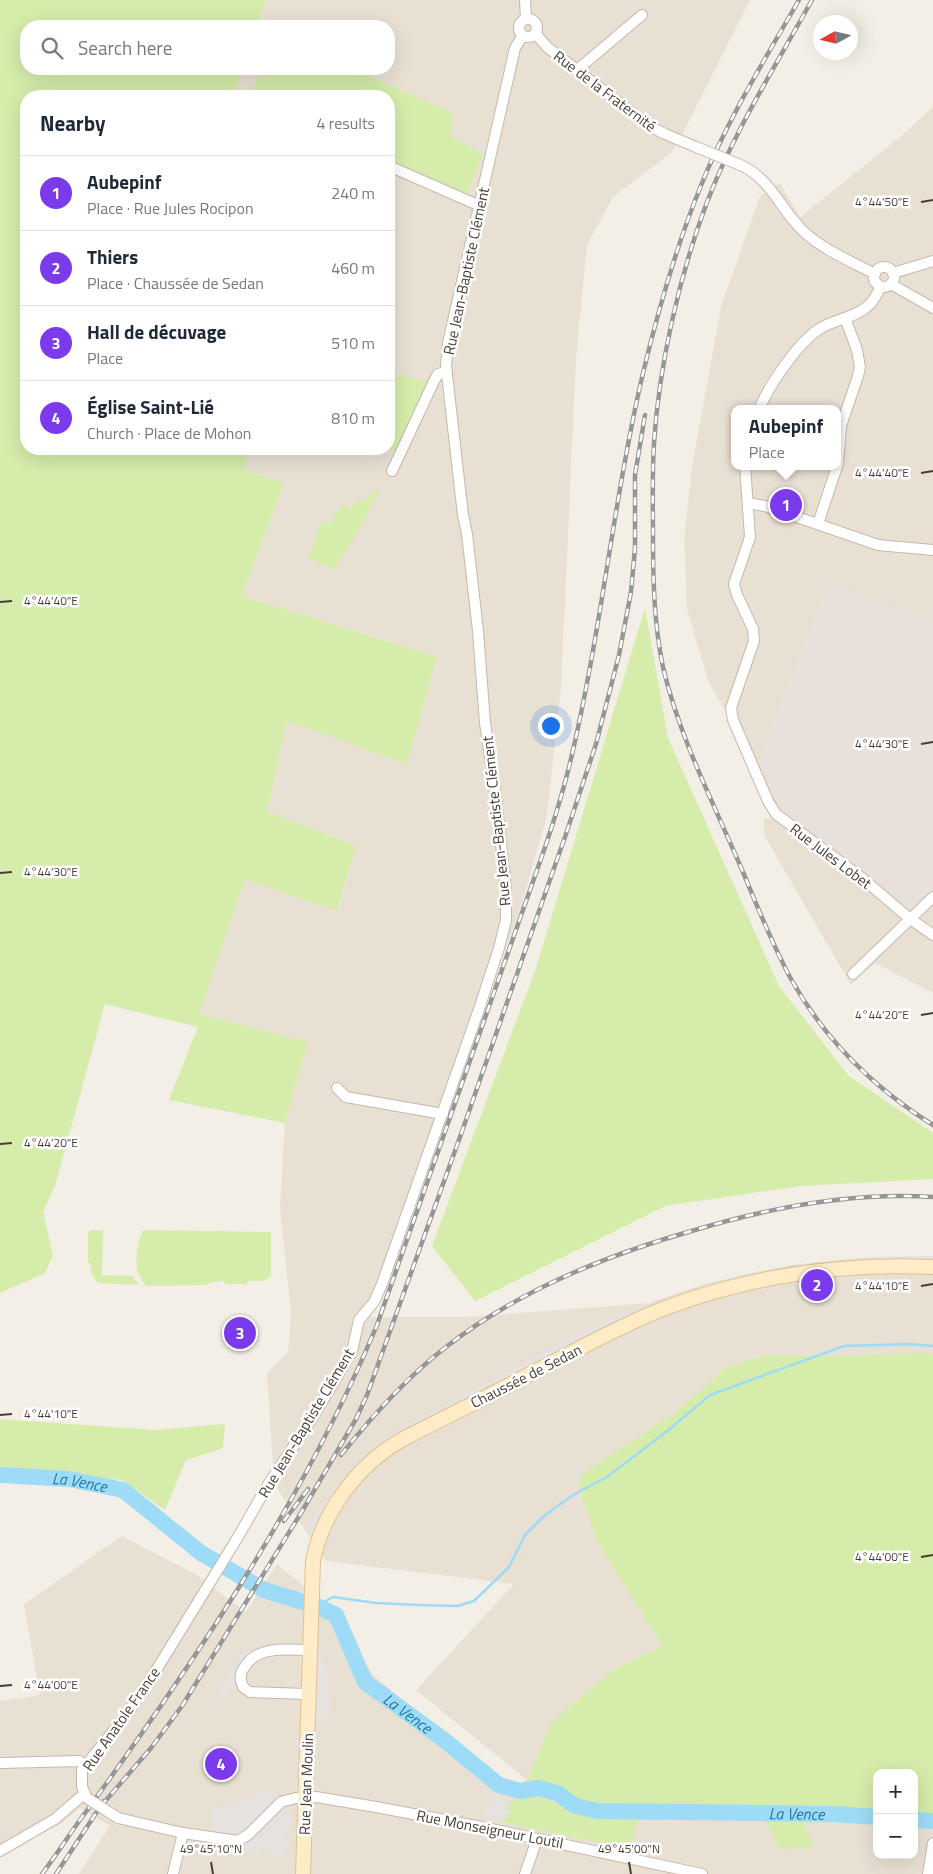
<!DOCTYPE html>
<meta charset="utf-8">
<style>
:root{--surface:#fff;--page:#f2f2f3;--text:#1f2937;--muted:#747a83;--line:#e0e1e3;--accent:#7c3aed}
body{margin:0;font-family:"Titillium Web",sans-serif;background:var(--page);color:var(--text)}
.controls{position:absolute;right:15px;bottom:15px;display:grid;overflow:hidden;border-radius:10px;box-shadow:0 5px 20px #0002}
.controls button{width:45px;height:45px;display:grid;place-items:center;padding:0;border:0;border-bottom:1px solid var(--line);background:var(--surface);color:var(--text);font:25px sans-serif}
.compass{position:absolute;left:813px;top:15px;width:45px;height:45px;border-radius:50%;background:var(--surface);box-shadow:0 5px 20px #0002;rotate:262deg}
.you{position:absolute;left:550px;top:725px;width:18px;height:18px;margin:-12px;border:4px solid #fff;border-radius:50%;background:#1a73e8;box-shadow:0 0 0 8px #1a73e833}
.badge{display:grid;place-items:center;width:32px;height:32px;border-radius:50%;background:var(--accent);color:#fff;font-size:16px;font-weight:700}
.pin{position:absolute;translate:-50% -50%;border:2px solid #fff;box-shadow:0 1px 5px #0006}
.popup{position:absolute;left:731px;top:405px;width:110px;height:65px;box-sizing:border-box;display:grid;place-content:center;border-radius:10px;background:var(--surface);filter:drop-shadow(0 1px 4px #0005);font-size:16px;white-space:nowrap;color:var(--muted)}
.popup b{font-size:19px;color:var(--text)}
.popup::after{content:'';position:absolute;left:50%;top:100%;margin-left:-10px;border:10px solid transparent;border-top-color:var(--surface)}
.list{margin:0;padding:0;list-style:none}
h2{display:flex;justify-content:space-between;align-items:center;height:65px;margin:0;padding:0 20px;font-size:21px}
h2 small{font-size:16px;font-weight:400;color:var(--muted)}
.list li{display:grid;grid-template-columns:32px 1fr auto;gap:15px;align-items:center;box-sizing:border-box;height:75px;padding:0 20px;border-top:1px solid var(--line)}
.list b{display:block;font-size:19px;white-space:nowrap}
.list p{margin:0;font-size:16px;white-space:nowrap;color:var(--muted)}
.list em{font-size:16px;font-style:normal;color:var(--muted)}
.icon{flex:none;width:28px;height:28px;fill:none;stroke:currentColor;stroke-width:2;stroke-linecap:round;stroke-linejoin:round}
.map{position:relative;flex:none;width:933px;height:1874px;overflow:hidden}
.search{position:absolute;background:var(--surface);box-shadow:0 5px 20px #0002;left:20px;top:20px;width:375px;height:55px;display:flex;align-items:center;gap:12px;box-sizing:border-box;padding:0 18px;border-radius:20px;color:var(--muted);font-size:19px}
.panel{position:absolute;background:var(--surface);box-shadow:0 5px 20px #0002;left:20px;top:90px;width:375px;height:365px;border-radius:20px}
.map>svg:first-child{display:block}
.residential{fill:#e9e0d4;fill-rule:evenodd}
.industrial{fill:#e7e0db}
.green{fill:#d5ecab}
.parking{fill:#e5e2df}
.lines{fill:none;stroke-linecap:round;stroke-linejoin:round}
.stream{stroke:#9ddbf6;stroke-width:2.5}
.river{stroke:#9ddbf6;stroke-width:16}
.minor-casing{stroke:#c4b8ab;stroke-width:12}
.secondary-casing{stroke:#dcc294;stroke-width:16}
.minor{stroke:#fff;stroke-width:10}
.secondary{stroke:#ffebc6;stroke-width:14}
.rail-casing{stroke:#969696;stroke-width:4.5}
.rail{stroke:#fff;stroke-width:2.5;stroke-dasharray:8;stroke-linecap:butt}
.minor-bridge-casing{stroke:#c4b8ab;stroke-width:12;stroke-linecap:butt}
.minor-bridge{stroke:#fff;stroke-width:10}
.ticks{fill:none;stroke:#483e35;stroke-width:2}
.labels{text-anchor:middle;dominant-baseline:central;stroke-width:5;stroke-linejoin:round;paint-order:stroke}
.street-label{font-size:15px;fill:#483e35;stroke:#fff}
.water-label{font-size:16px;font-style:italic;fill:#227aa3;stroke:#fff}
.ticks-label{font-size:12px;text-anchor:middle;fill:#483e35;stroke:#fff;stroke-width:5;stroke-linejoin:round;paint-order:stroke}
</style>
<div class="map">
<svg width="933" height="1874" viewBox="0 0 933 1874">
<rect width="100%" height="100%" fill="#f4efe6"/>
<g class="residential">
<path d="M 266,0 L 750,0 L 683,133 L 672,152 L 613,197 L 587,245 L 576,358 L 561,688 L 547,815 L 521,907 L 371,1317 L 466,1317 L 649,1303 L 705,1284 L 792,1265 L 871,1257 L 933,1256 L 933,1354 L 848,1356 L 766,1355 L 726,1367 L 675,1413 L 598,1544 L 664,1646 L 612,1671 L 577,1808 L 767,1821 L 813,1847 L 803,1823 L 845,1817 L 877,1819 L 877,1855 L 914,1855 L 914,1822 L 933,1824 L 933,1874 L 79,1874 L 110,1826 L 80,1808 L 62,1823 L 2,1854 L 0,1851 L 0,1701 L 40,1695 L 24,1604 L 122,1536 L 195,1574 L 246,1612 L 277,1564 L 343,1620 L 371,1673 L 421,1716 L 503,1794 L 527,1780 L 416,1690 L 514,1584 L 326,1561 L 274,1484 L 267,1373 L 288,1352 L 291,1314 L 280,1207 L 285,1123 L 308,1043 L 198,1014 L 245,879 L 338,910 L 356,846 L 267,811 L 287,720 L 407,764 L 437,657 L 242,596 L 284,483 L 244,471 L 248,449 L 389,449 L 389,96 L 233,96 L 243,69 L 389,69 L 389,26 L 257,26 Z"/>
<path d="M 933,107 L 933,623 L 830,582 L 758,764 L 709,683 L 687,609 L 684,538 L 693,461 L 721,307 L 760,196 L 780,183 L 800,217 L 899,138 ZM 735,409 L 837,409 L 837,466 L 735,466 Z"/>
<path d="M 764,818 L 775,819 L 933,902 L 933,993 L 875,963 L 851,985 L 764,835 Z"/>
</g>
<path class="industrial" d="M 830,582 L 933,623 L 933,902 L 910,922 L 857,878 L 775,819 L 758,764 Z"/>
<g class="green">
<path d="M 0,0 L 266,0 L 257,26 L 26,26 L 26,69 L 243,69 L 233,96 L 26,96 L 26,449 L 248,449 L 245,471 L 284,483 L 242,596 L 437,657 L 407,764 L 287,721 L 267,811 L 356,846 L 337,911 L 245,879 L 199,1014 L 308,1042 L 285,1123 L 169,1100 L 198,1027 L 105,1004 L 55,1186 L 43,1212 L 53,1255 L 45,1273 L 0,1293 Z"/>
<path d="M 261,69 L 354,69 L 453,113 L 450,136 L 483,154 L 467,194 L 389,159 L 389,96 L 251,96 Z"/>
<path d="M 389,373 L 428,382 L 402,452 L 388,449 Z"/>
<path d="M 371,491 L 379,492 L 355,536 L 334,569 L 308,558 L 322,521 L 330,524 L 343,505 L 351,510 L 356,501 L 363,501 L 364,498 L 368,498 Z"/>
<path d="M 645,608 L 668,738 L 779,986 L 849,1076 L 933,1133 L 933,1179 L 800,1186 L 665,1206 L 475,1301 L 432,1246 L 536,968 Z"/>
<path d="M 90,1230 L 103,1230 L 102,1275 L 132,1276 L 138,1283 L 137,1285 L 98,1283 L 91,1273 L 91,1264 L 88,1263 L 88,1233 Z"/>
<path d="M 143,1230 L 271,1232 L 271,1276 L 264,1281 L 247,1281 L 247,1284 L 225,1284 L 224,1281 L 211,1282 L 206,1285 L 146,1286 C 144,1282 141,1279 139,1275 C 134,1264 137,1241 143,1230 Z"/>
<path d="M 922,1353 L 933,1354 L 933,1824 L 914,1822 L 914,1773 L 877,1773 L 877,1819 L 845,1817 L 804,1823 L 814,1848 L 779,1849 L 766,1821 L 577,1808 L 528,1780 L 550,1724 L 612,1671 L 663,1646 L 598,1544 L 578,1485 L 586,1471 L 675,1413 L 726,1367 L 766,1355 L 848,1356 Z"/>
<path d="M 0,1419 L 155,1430 L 225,1424 L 223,1448 L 186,1460 L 165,1510 L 122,1480 L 0,1470 Z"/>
<path d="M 532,1796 L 555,1803 L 573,1812 L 594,1818 L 638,1818 L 631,1849 L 501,1822 L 511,1812 L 507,1807 L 515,1801 Z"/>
</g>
<g class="parking">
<path d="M 933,1256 L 933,1267 L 828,1270 L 685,1301 L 382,1453 L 320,1536 L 305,1528 L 340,1481 L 394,1431 L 588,1329 L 649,1303 L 705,1284 L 755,1272 L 792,1265 L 871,1257 Z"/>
<path d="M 244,1648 L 256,1654 L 222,1700 L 216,1697 Z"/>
<path d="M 317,1652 L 327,1669 L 330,1708 L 326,1720 L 315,1723 Z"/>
<path d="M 268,1787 L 280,1798 L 245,1832 L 238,1837 L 212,1834 L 210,1808 L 245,1801 Z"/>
<path d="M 498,1796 L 509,1813 L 500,1821 L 494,1816 L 491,1819 L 484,1812 Z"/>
<path d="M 283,1806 L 292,1813 L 289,1816 L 294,1822 L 284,1835 L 292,1845 L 277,1858 L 267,1847 L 255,1857 L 243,1845 Z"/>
</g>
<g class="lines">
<path class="stream" d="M 317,1606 L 333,1597 L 376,1603 L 419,1605 L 458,1606 L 474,1601 L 509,1567 L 525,1535 L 544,1516 L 573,1495 L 607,1477 L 666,1432 L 710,1395 L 844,1346 L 909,1344 L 933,1346"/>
<g class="river">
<path id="s1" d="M 0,1475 L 69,1479 L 123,1490 L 201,1553 L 264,1590 L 317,1606 L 336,1615 L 365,1682 L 444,1740 L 499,1785 L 520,1791 L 538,1788 L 557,1793 L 575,1806 L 598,1811 L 833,1814 L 877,1817"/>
<path d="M 914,1820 L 933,1821"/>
</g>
<defs>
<g id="minor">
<path d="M 525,0 L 526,19"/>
<circle cx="528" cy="28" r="9"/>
<path d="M 535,33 L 547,47 L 649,126 L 665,134 L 696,147"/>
<path d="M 577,70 L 642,15"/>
<path d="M 738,164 C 770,177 779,207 802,230 C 820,248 852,262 875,274"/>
<path d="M 389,166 L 480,206"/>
<circle cx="884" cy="277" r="10"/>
<path d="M 893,273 L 933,261"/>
<path d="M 891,284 L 933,308"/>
<path d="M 759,409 C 770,384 797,344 819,329 C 834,319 855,318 868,306 C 874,301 877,293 881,287"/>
<path d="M 745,466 L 750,537 L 734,584 L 737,595 L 753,629 L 754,641 L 731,708 L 733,720 L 768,801 L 776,814 L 862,878 L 909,918 L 933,935"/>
<path d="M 392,471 L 434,381 L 438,374 L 447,372"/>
<path d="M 748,503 L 765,506 L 878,545 L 933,550"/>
<path d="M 818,524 L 838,463 L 841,426 L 858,376 L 860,367 L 857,350 L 845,318"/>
<path d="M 853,974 L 933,897"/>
<path d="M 337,1088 L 346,1097 L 443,1114"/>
<path d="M 308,1694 L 250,1692 L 243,1687 C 239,1679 240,1672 246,1665 C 260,1645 288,1650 310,1650"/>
<path d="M 0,1763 L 79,1761 L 85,1765"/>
<path d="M 87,1798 L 82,1787 L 82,1770 L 130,1710 L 152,1677 L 238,1537 L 269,1483 L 315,1414 L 352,1351 L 359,1320 L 374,1302 L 382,1284 L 478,1012 L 499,948 L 506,920 L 506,891 L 496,797 L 485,723 L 478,631 L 467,534 L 463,515 L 446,366 L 448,343 L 515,48 L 523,35"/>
<path d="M 118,1818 L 183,1833 L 238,1841 L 249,1834 L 281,1802 L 296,1798 L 316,1797 L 376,1807 L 482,1827 L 702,1874"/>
<path d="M 0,1851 L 55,1819 L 84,1794"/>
<path d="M 173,1874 L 183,1833"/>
<path d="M 525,1874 L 537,1839"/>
<path d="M 928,1874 L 933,1843"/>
</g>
<path id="secondary" d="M 303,1874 L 313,1561 C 323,1510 359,1464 403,1439 C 446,1417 489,1396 532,1373 C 575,1351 619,1326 665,1308 C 750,1276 842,1263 933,1267"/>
</defs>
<use href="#minor" class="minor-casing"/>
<use href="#secondary" class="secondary-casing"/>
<use href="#minor" class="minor"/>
<use href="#secondary" class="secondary"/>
<defs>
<g id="rail">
<path d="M 812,0 C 775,67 733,133 706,205 C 679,277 659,366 654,443 C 652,474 653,505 653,536 C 653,580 654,624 663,667 C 679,736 712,800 740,865 C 756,903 771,942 791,979 C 825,1040 874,1088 933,1125"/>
<path d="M 341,1455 C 373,1415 406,1378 446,1347 C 519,1290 607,1255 695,1230 C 772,1207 852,1192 933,1197"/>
<path d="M 284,1521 L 308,1489"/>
<path d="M 101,1806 L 151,1748 L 182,1706 L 301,1513 L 356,1419 L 367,1395 L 460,1137 L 566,834 L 596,744 L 619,655 L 631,592 L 635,548 L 635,475 L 645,415"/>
<path d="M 42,1874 C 58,1853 72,1830 88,1809 C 197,1658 305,1498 377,1325 L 536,873 C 549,837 561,800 570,763 C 601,634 613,502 643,373 C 658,311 676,247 700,188 C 726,122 764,61 799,0"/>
<path d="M 56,1874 L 104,1801"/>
</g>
</defs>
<use href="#rail" class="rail-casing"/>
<use href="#rail" class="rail"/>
<defs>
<g id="minor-bridge">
<path d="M 696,147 L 738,164"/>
<path d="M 87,1798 L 118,1818"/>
</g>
</defs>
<use href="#minor-bridge" class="minor-bridge-casing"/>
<use href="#minor-bridge" class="minor-bridge"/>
</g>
<path class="ticks" d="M 921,202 L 933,200M 921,473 L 933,471M 0,602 L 12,601M 921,744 L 933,742M 0,873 L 12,872M 921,1015 L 933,1013M 0,1144 L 12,1143M 921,1286 L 933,1284M 0,1415 L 12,1414M 921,1557 L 933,1555M 0,1686 L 12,1685M 211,1862 L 213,1874M 629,1862 L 631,1874"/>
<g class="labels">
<g class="street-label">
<text transform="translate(605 91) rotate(37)">Rue de la Fraternité</text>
<text transform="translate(466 271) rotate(-78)">Rue Jean-Baptiste Clément</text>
<text transform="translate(496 821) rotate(-96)">Rue Jean-Baptiste Clément</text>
<text transform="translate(831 856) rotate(37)">Rue Jules Lobet</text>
<text transform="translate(526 1376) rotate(-27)">Chaussée de Sedan</text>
<text transform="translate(306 1423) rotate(-59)">Rue Jean-Baptiste Clément</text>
<text transform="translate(121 1719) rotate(-55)">Rue Anatole France</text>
<text transform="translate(306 1784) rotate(-88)">Rue Jean Moulin</text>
<text transform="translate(490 1829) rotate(11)">Rue Monseigneur Loutil</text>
</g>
<g class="water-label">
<text stroke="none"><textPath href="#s1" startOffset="80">La Vence</textPath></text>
<text stroke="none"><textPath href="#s1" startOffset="500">La Vence</textPath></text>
<text stroke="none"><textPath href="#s1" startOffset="920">La Vence</textPath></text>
</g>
</g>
<g class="ticks-label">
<text x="882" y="206">4°44'50"E</text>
<text x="882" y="477">4°44'40"E</text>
<text x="51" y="605">4°44'40"E</text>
<text x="882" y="748">4°44'30"E</text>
<text x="51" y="876">4°44'30"E</text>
<text x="882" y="1019">4°44'20"E</text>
<text x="51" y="1147">4°44'20"E</text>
<text x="882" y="1290">4°44'10"E</text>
<text x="51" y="1418">4°44'10"E</text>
<text x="882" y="1561">4°44'00"E</text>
<text x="51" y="1689">4°44'00"E</text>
<text x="211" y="1853">49°45'10"N</text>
<text x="629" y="1853">49°45'00"N</text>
</g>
</svg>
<div class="controls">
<button>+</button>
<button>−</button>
</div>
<svg class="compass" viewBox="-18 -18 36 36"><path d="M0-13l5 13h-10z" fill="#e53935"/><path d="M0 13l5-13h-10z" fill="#747a83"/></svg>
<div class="you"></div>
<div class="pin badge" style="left:786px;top:505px">1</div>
<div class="popup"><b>Aubepinf</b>Place</div>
<div class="pin badge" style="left:817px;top:1285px">2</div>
<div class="pin badge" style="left:240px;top:1333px">3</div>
<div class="pin badge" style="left:221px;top:1764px">4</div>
<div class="search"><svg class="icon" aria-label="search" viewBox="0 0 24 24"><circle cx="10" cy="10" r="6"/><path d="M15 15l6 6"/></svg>Search here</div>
<section class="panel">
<h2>Nearby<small>4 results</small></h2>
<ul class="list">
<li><span class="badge">1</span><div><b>Aubepinf</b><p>Place · Rue Jules Rocipon</p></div><em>240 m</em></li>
<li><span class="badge">2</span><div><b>Thiers</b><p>Place · Chaussée de Sedan</p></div><em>460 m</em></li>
<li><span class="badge">3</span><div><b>Hall de décuvage</b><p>Place</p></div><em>510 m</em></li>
<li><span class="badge">4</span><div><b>Église Saint-Lié</b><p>Church · Place de Mohon</p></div><em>810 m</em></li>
</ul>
</section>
</div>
